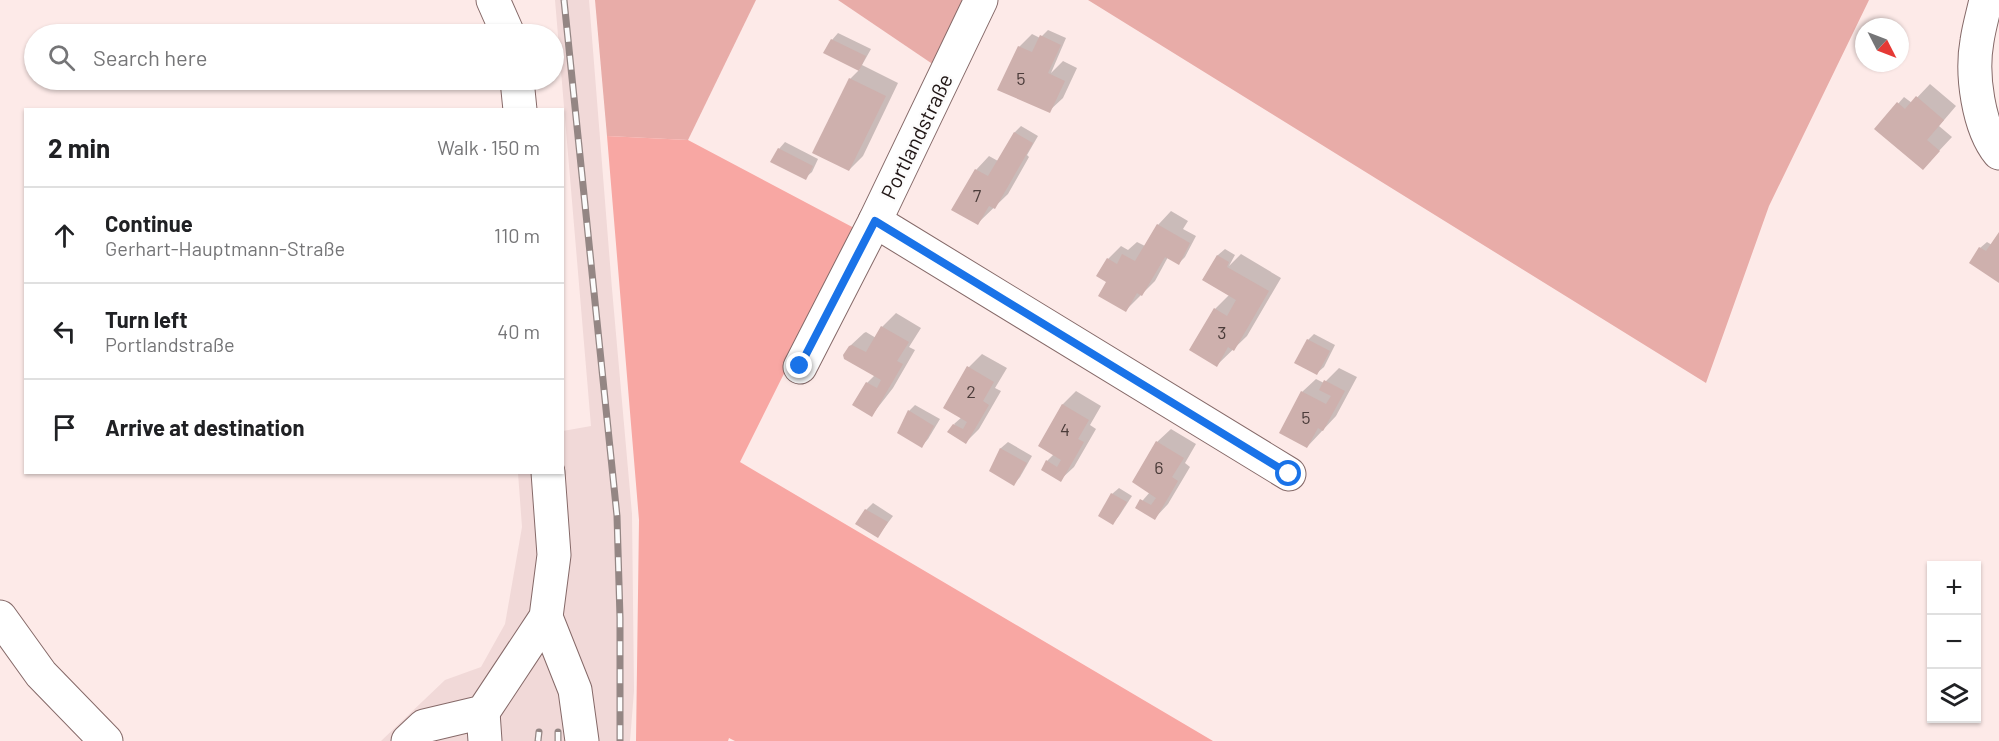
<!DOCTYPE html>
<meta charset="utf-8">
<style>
:root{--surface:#fff;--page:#f6f6f6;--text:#202124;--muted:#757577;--line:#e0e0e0}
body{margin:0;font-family:Barlow,sans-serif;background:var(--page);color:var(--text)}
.controls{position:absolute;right:18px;bottom:18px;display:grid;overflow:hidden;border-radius:0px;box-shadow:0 2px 4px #0004}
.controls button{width:54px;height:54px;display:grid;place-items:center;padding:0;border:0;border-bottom:2px solid var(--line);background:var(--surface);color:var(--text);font:30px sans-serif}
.compass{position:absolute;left:1855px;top:18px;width:54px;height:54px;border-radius:50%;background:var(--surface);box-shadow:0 2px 4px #0004;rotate:132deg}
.stop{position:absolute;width:18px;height:18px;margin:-14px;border:4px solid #1a73e8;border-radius:50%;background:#fff}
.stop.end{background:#1a73e8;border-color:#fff;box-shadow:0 2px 6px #0008}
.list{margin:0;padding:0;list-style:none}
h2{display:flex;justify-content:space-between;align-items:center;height:78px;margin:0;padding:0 24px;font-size:26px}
h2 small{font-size:20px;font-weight:400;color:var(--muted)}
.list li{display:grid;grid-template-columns:39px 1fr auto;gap:18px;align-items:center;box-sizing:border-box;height:96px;padding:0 24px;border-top:2px solid var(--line)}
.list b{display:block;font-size:22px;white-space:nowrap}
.list p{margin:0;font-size:20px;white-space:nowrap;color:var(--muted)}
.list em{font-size:20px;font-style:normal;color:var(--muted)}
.icon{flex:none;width:33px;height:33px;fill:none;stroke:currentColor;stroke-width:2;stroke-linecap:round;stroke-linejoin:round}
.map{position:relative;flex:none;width:1999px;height:741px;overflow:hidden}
.search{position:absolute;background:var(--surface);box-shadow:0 2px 4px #0004;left:24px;top:24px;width:540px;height:66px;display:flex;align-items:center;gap:15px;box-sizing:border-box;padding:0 21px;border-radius:33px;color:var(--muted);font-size:22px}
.panel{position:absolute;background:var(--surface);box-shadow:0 2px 4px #0004;left:24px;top:108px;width:540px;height:366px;border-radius:0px}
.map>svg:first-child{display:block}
.built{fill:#f1d9d8}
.green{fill:#e8aca8}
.forest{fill:#f8a7a3}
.shadow{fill:#0003}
.building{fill:#ceb0ad}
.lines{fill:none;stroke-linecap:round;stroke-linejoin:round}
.minor-casing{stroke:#856968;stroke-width:35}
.minor{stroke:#fff;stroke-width:33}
.rail-casing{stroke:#948684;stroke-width:7}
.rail{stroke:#fcfcfc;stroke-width:4.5;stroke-dasharray:14;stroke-linecap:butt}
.route{stroke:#1a73e8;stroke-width:8}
.labels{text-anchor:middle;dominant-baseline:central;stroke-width:5;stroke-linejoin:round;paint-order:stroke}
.number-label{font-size:18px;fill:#4b3c3a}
.street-label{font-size:21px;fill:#1f1514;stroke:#fcfcfc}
</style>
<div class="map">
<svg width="1999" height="741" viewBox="0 0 1999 741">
<rect width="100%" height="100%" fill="#fdeae8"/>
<path class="built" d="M 555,0 L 589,0 L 612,289 L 632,514 L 634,691 L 630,741 L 381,741 L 445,680 L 481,667 L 505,624 L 522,527 L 518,473 L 562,472 L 563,431 L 591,426 Z"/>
<g class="green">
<path d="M 595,0 L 756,0 L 688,140 L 607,136 Z"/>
<path d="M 838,0 L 966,0 L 934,65 Z"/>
<path d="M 1088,0 L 1869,0 L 1769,206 L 1706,383 Z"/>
</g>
<path class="forest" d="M 607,136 L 688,140 L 856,229 L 740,462 L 1213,741 L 735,741 L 729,738 L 728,741 L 636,741 L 639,520 Z"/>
<g class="shadow">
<path d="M 1048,30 L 1066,38 L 1051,73 L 1063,61 L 1077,68 L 1063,98 L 1049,111 L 1019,47 L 1032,34 L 1040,38 Z"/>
<path d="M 838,33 L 871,49 L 862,65 L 898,83 L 863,156 L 849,170 L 850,79 L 860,69 L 832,40 Z"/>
<path d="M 1930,84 L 1956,106 L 1939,126 L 1952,137 L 1923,168 L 1876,129 L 1904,97 L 1912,103 Z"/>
<path d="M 1021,126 L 1038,136 L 1027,155 L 1029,157 L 1008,194 L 978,223 L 976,170 L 989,156 L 998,161 L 1015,132 Z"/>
<path d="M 785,142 L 818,159 L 812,172 L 805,178 L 779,149 Z"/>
<path d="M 1171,211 L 1188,221 L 1183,229 L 1196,236 L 1185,257 L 1179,263 L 1168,257 L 1155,281 L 1126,310 L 1108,281 L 1108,259 L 1121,246 L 1128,250 L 1137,242 L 1145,246 L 1158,225 Z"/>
<path d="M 1999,234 L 1999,281 L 1980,248 L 1987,242 L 1992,245 Z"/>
<path d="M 1225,249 L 1235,255 L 1229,266 L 1241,254 L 1281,278 L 1247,336 L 1217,365 L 1215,309 L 1229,295 L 1204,280 L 1218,255 Z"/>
<path d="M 896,313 L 921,328 L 909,347 L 915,350 L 893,388 L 872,415 L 867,383 L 875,375 L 850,346 L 864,333 L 866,332 L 876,338 L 882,327 Z"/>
<path d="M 1314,334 L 1335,345 L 1324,367 L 1317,373 L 1308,340 Z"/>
<path d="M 982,354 L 1007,368 L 995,388 L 1001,391 L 979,429 L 966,442 L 954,424 L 962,417 L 945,407 L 969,367 Z"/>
<path d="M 1339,368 L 1357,377 L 1336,416 L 1307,447 L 1302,392 L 1316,379 L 1324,383 Z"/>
<path d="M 1076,391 L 1101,406 L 1090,425 L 1096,429 L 1074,467 L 1060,480 L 1047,461 L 1054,454 L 1040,445 L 1063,404 Z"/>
<path d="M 915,405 L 940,419 L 928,439 L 922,446 L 909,411 Z"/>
<path d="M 1171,429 L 1196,444 L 1185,463 L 1190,467 L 1168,504 L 1155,518 L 1137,507 L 1150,492 L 1157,442 Z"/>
<path d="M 1008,442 L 1032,456 L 1020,477 L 1014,484 L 991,470 L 1001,448 Z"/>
<path d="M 1119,488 L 1132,496 L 1119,516 L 1113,523 L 1112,494 Z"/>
<path d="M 873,503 L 893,516 L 878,536 L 866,510 Z"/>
</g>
<g class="building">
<path d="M 1040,35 L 1061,45 L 1048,73 L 1065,81 L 1050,113 L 997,90 L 1018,46 L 1032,52 Z"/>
<path d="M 831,39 L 866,56 L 859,71 L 823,53 Z"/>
<path d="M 849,78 L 886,96 L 849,171 L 812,153 Z"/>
<path d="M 1916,96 L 1944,120 L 1927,140 L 1940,151 L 1923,170 L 1874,129 L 1897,102 L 1905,109 Z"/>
<path d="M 1014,132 L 1033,143 L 995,209 L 989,206 L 978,225 L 951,210 L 975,169 L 988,176 Z"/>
<path d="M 778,148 L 813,166 L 806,180 L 770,162 Z"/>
<path d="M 1157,224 L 1190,243 L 1179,265 L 1165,257 L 1142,296 L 1137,293 L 1126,312 L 1098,296 L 1106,282 L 1096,276 L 1107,258 L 1117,264 L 1122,254 L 1135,261 Z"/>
<path d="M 1999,232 L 1999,283 L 1969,263 L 1979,247 L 1986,251 Z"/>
<path d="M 1217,255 L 1229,262 L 1227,267 L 1269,291 L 1234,351 L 1228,347 L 1217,367 L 1189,350 L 1214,308 L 1227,316 L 1236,300 L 1202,280 Z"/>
<path d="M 881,326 L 909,342 L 897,361 L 903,364 L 872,417 L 852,405 L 866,382 L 877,388 L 881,380 L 844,359 L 843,355 L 849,346 L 852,345 L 866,352 Z"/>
<path d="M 1307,339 L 1330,351 L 1317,375 L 1294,363 Z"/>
<path d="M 967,366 L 994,382 L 983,401 L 989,405 L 966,444 L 947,432 L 953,424 L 963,429 L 967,422 L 943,408 Z"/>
<path d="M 1324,380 L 1345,391 L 1323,431 L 1318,428 L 1307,448 L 1279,433 L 1301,391 L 1326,404 L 1331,396 L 1319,390 Z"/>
<path d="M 1062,404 L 1089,420 L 1078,439 L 1084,442 L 1061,482 L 1041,470 L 1046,460 L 1057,467 L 1061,460 L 1038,446 Z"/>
<path d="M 908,410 L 934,426 L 922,448 L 897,433 Z"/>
<path d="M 1156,441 L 1184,458 L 1172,477 L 1178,481 L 1155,520 L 1135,508 L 1140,499 L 1151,505 L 1156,498 L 1132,482 Z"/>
<path d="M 1000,448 L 1027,463 L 1014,486 L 989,471 Z"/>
<path d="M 1111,493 L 1127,502 L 1113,525 L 1098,516 Z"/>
<path d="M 865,509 L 888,522 L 878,538 L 855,524 Z"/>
</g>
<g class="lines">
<defs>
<g id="minor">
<path d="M 493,0 L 508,34"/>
<path d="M 1986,0 C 1983,14 1979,27 1977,41 C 1971,74 1978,127 1999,153"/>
<path d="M 517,80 L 520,110"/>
<path d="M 875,221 L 1289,474"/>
<path d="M 800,367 L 875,221 L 981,0"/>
<path d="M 0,617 L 41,674 L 106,741"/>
<path d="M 546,617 L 575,690 L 582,741"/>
<path d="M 483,712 L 485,741"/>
<path d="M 408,741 L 424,726 L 483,712 L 546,617 L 554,555 L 548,472"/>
</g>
</defs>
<use href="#minor" class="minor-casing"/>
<use href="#minor" class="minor"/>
<defs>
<g id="rail">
<path d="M 564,0 L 617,516 L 620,618 L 620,741"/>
<path d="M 538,741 L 539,732"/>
<path d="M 558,741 L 558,732"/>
</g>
</defs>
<use href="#rail" class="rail-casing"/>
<use href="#rail" class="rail"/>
</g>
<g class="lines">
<path class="route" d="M 800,366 L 875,221 L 1289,474"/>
</g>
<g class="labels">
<g class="number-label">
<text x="1021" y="78">5</text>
<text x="977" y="195">7</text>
<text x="1222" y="332">3</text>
<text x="971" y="391">2</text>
<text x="1306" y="417">5</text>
<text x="1065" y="429">4</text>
<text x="1159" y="467">6</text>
</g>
<g class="street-label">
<text transform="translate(916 136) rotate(-64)">Portlandstraße</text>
</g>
</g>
</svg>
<div class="controls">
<button>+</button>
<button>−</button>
<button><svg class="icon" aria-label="layers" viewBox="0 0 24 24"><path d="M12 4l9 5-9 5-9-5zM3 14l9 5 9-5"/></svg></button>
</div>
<svg class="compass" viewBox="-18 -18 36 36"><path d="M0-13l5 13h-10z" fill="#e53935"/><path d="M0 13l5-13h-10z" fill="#757577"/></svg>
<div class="stop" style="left:1289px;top:474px"></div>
<div class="stop end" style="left:800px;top:366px"></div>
<div class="search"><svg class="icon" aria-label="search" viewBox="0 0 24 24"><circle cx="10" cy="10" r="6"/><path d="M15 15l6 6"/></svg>Search here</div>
<section class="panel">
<h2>2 min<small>Walk · 150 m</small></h2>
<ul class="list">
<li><svg class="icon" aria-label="ahead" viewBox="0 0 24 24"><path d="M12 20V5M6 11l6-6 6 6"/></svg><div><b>Continue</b><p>Gerhart-Hauptmann-Straße</p></div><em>110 m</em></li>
<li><svg class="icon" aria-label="left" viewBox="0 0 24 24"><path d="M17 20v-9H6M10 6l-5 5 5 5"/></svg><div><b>Turn left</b><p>Portlandstraße</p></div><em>40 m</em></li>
<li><svg class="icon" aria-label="arrive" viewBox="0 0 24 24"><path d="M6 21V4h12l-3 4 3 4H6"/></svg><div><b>Arrive at destination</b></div></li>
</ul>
</section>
</div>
